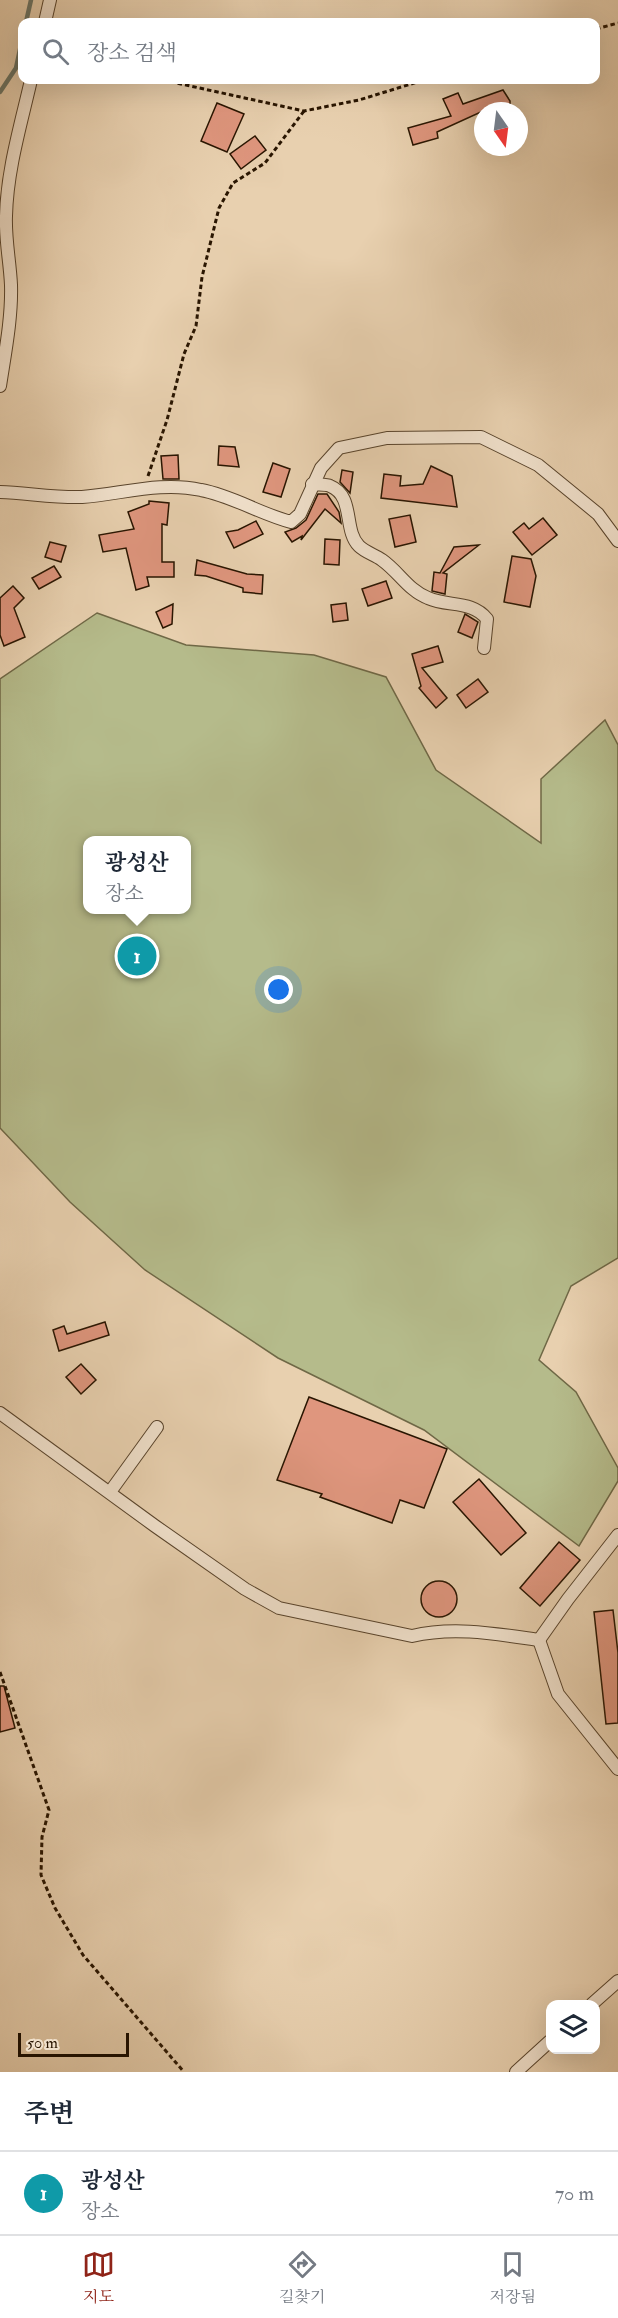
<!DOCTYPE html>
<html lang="ko">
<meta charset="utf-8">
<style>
:root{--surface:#fff;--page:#f6f6f7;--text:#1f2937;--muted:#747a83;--line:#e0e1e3;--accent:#8f2418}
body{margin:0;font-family:"IM FELL Double Pica","Noto Serif KR",serif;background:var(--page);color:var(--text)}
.controls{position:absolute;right:18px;bottom:18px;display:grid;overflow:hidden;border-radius:12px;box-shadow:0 6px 24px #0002}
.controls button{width:54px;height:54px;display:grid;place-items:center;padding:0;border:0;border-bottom:2px solid var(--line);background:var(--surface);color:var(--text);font:30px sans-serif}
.compass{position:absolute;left:474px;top:102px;width:54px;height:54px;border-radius:50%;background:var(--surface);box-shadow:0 6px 24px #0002;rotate:166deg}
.scale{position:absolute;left:18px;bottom:15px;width:111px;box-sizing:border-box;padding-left:6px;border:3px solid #291501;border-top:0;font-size:16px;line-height:21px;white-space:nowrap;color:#291501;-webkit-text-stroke:4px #f0e0cb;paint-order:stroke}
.you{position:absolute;left:279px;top:990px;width:21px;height:21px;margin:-15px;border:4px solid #fff;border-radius:50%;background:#1a73e8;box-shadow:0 0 0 9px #1a73e833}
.badge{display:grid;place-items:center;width:39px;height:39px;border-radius:50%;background:var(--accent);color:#fff;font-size:20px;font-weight:700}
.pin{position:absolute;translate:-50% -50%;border:3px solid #fff;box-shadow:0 2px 6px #0006}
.popup{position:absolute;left:83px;top:836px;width:108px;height:78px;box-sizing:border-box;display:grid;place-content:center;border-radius:12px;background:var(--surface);filter:drop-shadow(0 2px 4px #0005);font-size:20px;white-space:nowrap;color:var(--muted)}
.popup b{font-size:22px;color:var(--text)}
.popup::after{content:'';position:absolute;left:50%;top:100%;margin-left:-12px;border:12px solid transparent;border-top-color:var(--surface)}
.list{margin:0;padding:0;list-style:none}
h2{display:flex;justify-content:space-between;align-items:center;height:78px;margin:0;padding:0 24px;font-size:26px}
h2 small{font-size:20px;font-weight:400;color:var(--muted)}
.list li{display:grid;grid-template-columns:39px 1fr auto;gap:18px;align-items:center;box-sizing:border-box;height:84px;padding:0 24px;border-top:2px solid var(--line)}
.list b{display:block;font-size:22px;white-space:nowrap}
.list p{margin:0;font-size:20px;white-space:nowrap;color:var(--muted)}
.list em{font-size:20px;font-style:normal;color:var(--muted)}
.icon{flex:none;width:33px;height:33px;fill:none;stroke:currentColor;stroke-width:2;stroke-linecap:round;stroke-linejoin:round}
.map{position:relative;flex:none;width:618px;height:2072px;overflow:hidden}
.search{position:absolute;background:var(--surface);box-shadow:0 6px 24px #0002;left:18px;right:18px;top:18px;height:66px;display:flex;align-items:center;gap:15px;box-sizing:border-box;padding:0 21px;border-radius:12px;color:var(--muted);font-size:22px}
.sheet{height:162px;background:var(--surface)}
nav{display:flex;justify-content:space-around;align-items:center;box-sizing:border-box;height:84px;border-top:2px solid var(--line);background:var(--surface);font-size:16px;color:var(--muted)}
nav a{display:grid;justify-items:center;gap:3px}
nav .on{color:var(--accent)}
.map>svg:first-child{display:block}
.green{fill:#b5bb8b;stroke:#6f6846;stroke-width:1.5;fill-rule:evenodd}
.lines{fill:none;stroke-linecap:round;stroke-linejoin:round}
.stream{stroke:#6b7668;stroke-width:4.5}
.building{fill:#df967e;stroke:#291501;stroke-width:1.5}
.minor-casing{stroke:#59442c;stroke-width:14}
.path{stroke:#291501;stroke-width:3;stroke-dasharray:4.5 3;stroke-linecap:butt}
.minor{stroke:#f0e0cb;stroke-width:12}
</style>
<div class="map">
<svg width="618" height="2072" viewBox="0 0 618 2072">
<rect width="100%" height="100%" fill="#e8d0af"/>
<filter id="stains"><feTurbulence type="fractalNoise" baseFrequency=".00333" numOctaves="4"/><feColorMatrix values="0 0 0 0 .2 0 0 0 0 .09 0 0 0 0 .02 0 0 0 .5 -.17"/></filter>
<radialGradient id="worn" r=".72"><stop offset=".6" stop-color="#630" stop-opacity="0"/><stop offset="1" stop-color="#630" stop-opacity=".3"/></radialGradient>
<path class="green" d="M 97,613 L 186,645 L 314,655 L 386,677 L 436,770 L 541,843 L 541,779 L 605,720 L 618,745 L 618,1258 L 571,1286 L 539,1360 L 576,1392 L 618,1468 L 618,1481 L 579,1546 L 424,1430 L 278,1358 L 145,1270 L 70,1202 L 0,1128 L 0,679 ZM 88,840 L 186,840 L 186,910 L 88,910 Z"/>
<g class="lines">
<g class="stream">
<path d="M 26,22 L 31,0"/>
<path d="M 0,92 L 16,68 L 22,40"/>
</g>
</g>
<g class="building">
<path d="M 503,90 L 510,101 L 510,111 L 483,111 L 437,132 L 438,138 L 413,145 L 408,128 L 451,116 L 443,99 L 458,93 L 463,104 Z"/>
<path d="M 217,103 L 244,114 L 227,152 L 201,141 Z"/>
<path d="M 255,136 L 266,150 L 241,169 L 230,154 Z"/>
<path d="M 219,446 L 235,447 L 239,467 L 218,465 Z"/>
<path d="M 178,455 L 179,479 L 163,479 L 161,456 Z"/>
<path d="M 273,463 L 290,469 L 281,497 L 263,492 Z"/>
<path d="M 431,466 L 452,476 L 457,507 L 381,498 L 384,474 L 401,476 L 400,486 L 423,484 Z"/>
<path d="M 342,470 L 353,472 L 350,493 L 340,482 Z"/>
<path d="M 318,494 L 327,494 L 339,512 L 341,523 L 325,509 L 301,540 L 302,536 L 292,542 L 285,532 L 296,528 L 306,520 Z"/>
<path d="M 149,501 L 169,503 L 167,525 L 162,524 L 162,562 L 174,562 L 174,577 L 147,577 L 149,586 L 136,590 L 126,548 L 103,552 L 99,535 L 134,529 L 128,512 L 149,504 Z"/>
<path d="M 410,515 L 416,542 L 395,547 L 389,519 Z"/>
<path d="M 543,518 L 557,535 L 532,555 L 513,532 L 524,523 L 529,529 Z"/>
<path d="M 256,521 L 263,534 L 234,548 L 226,532 L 238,530 Z"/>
<path d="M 325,539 L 340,540 L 339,565 L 324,564 Z"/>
<path d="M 50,542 L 66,546 L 61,562 L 45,557 Z"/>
<path d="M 479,545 L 443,573 L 447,574 L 445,594 L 432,591 L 434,572 L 440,573 L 454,547 Z"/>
<path d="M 512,556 L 531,559 L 536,576 L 530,607 L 504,602 Z"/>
<path d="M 197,560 L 247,574 L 263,575 L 262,594 L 243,592 L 243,588 L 206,576 L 195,575 Z"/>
<path d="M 54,566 L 61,577 L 39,589 L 32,578 Z"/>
<path d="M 386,581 L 392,598 L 368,606 L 362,589 Z"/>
<path d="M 13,586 L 24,598 L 14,608 L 25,637 L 4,646 L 0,635 L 0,598 Z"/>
<path d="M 346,603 L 348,620 L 333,622 L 331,605 Z"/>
<path d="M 173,604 L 172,624 L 163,628 L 156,612 Z"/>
<path d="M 465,614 L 478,622 L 472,638 L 458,632 Z"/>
<path d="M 438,646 L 443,662 L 422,668 L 447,698 L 436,708 L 419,688 L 421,686 L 412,654 Z"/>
<path d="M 478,679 L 488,692 L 466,708 L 457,695 Z"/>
<path d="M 105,1322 L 109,1335 L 59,1351 L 53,1330 L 64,1326 L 67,1334 Z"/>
<path d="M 81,1364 L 96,1380 L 81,1394 L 66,1377 Z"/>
<path d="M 309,1397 L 447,1449 L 424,1508 L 400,1500 L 392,1523 L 320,1497 L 322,1494 L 277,1480 Z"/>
<path d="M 479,1479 L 526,1533 L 501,1555 L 453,1502 Z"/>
<path d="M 559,1542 L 580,1560 L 540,1606 L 520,1588 Z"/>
<circle cx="439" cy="1599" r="18"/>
<path d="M 613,1610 L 618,1653 L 618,1723 L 606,1724 L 594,1612 Z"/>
<path d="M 0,1686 L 4,1686 L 15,1728 L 0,1732 Z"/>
</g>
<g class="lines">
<defs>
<g id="minor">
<path d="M 45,22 L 50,0"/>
<path d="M 0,386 C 5,353 12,318 11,285 C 10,262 5,239 6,216 C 7,170 21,124 31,80"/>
<path d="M 312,484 C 317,485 326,484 330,486 C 355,496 343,530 359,546 C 365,552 375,555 382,560 C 399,572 409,591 428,598 C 448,607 472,600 487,619 L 484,648"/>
<path d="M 0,492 C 27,493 56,498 82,497 C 122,494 161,481 201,490 C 233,496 260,514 291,522 L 300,514 L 321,468 L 339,448 L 387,438 L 481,437 L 538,465 L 598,514 L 618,541"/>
<path d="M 0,1413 L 155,1526 L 245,1589 L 279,1608 L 412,1636 C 454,1626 497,1634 539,1640"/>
<path d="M 110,1492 L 157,1427"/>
<path d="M 539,1640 L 558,1694 L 618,1769"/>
<path d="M 539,1640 L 568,1599 L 618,1535"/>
<path d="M 592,2004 L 618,1981"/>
<path d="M 516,2072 L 550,2041"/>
</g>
</defs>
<use href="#minor" class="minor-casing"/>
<g class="path">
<path d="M 596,29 L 618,23"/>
<path d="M 163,80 L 304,111 L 359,100 L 424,80"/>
<path d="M 148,476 L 167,420 L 184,354 L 196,326 L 202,277 L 219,208 L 233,183 L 265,163 L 304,111"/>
<path d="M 0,1672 L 49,1810 L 42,1837 L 41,1875 L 55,1908 L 83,1955 L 184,2072"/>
</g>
<use href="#minor" class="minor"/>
</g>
<rect width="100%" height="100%" filter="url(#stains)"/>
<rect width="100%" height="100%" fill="url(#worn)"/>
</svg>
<div class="controls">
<button><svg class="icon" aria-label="layers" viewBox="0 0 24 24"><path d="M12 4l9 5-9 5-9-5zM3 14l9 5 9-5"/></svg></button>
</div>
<svg class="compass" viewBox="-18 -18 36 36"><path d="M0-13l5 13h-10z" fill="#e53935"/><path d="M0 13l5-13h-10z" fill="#747a83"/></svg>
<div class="scale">50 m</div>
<div class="you"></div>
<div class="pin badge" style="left:137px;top:956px;background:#0f9aa8">1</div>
<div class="popup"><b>광성산</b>장소</div>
<div class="search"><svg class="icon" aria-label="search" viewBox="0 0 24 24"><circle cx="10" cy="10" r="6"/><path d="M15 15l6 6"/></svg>장소 검색</div>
</div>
<section class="sheet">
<h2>주변<small></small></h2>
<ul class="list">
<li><span class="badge" style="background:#0f9aa8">1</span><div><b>광성산</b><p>장소</p></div><em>70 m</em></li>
</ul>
</section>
<nav>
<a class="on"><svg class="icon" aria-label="map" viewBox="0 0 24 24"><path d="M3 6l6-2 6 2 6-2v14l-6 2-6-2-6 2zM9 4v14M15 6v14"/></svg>지도</a>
<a><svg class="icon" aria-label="directions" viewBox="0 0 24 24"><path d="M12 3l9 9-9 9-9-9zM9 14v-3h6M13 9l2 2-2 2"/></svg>길찾기</a>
<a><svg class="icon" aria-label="saved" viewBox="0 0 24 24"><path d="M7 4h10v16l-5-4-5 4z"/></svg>저장됨</a>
</nav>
